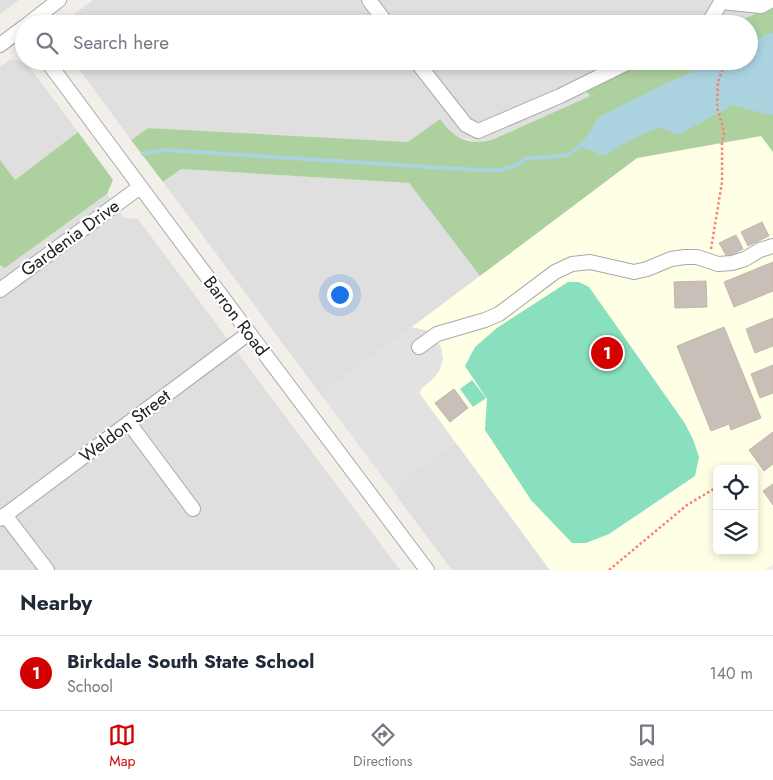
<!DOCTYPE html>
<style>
:root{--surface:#fff;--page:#f6f6f7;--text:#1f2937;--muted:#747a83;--line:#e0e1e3;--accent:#d40000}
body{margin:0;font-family:Jost,sans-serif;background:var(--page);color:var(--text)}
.controls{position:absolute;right:15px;bottom:15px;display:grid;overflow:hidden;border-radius:8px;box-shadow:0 2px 8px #0003}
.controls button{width:45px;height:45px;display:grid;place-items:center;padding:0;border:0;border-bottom:1px solid var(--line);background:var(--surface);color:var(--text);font:25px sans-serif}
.you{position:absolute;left:339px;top:294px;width:18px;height:18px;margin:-12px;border:4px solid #fff;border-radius:50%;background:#1a73e8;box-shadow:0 0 0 8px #1a73e833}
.badge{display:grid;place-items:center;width:32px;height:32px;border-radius:50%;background:var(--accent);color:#fff;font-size:16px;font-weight:700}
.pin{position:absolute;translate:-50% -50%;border:2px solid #fff;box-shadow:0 1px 5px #0006}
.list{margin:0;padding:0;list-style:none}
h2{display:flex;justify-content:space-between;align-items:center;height:65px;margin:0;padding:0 20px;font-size:21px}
h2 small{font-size:16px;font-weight:400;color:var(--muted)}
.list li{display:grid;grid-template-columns:32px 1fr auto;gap:15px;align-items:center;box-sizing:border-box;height:75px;padding:0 20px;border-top:1px solid var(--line)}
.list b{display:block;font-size:19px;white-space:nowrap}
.list p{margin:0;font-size:16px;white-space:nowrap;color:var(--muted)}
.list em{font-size:16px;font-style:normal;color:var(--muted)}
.icon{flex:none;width:28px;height:28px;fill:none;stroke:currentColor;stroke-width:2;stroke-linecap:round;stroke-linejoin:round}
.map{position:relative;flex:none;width:773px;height:570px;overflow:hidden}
.search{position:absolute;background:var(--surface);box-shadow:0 2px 8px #0003;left:15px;right:15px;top:15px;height:55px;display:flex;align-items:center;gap:12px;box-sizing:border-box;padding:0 18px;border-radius:28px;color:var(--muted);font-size:19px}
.sheet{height:140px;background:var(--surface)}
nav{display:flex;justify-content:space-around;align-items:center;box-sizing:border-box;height:70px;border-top:1px solid var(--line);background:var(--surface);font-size:14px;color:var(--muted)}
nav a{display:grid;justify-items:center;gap:2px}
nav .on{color:var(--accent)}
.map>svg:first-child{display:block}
.residential{fill:#e0dfdf}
.education{fill:#ffffe5;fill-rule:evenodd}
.forest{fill:#add19e}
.pitch{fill:#88e0be}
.parking{fill:#e2e2e2}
.water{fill:#aad3df}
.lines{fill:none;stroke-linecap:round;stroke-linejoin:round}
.stream{stroke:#aad3df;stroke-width:4}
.building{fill:#c7bfb8;stroke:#c4b6ab}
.minor-casing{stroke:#a9a9a9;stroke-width:16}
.path{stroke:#fa8072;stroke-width:2.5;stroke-dasharray:2.5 2.5;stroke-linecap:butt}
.minor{stroke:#fff;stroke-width:14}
.labels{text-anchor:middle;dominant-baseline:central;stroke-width:4.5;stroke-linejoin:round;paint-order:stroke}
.street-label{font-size:18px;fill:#222;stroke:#fff}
</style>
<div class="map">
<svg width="773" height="570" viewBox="0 0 773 570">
<rect width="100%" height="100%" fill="#f2efe9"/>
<g class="residential">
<path d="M 0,0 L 19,0 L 0,14 Z"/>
<path d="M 93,0 L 773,0 L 773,6 L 732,24 L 61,24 Z"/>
<path d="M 10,60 L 19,60 L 28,65 L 78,132 L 15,180 L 0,160 L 0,67 Z"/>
<path d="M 73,61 L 645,61 L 585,88 L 590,96 L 494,139 L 478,142 L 458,137 L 445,127 L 440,120 L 408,142 L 148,128 L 131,140 Z"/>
<path d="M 181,169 L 409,183 L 480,276 L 321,395 L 163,182 Z"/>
<path d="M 107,194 L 124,218 L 138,219 L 400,570 L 0,570 L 0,265 L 5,268 Z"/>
<path d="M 455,442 L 550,570 L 452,570 L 398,498 L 396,492 L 397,486 L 403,479 Z"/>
</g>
<path class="education" d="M 762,136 L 773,152 L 773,564 L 765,570 L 550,570 L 420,394 L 421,389 L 434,378 L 440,369 L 443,359 L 412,327 L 637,158 ZM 717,469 L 754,469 L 754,551 L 717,551 Z"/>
<g class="forest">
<path d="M 773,6 L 773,152 L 761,136 L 637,158 L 480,276 L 409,183 L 181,169 L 163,182 L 131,140 L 148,128 L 408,142 L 440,119 C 449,132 461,142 477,142 C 482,142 489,140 494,139 L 590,96 L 584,88 L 645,61 L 749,61 L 749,24 L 732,24 Z"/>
<path d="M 78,132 L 113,180 L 107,194 L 5,268 L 0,265 L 0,160 L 15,180 Z"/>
</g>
<g class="pitch">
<path d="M 568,282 L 579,282 L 589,287 L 684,422 L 693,439 L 699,457 L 695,476 L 609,534 L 586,543 L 572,543 L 531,500 L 485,430 L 487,399 L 465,366 L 475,347 L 497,328 Z"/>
<path d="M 472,380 L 486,398 L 473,407 L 460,389 Z"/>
</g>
<path class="parking" d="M 412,327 L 429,331 L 441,347 L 443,359 L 440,369 L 434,378 L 421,389 L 420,394 L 455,442 L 403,479 L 397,486 L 396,492 L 398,498 L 321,395 Z"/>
<path class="water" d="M 773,33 L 773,114 L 770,115 L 733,105 L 678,135 L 660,127 L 632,139 L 604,156 L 580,146 L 599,117 L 667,83 L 716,61 L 749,61 L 749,44 L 764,35 Z"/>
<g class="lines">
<path class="stream" d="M 143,154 L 164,150 L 478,170 L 501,170 L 514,166 L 527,158 L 550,157 L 568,155 L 580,146 L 584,144"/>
</g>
<g class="building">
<path d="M 762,222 L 769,236 L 748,246 L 741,232 Z"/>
<path d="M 736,235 L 743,249 L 727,257 L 719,243 Z"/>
<path d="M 773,262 L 773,291 L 734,307 L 724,282 Z"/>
<path d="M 706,281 L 707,307 L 675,308 L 674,282 Z"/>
<path d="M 773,318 L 773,346 L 755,353 L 746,329 Z"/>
<path d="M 724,327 L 761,418 L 731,430 L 729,424 L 711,431 L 677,346 Z"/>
<path d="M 773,365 L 773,393 L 760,398 L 751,374 Z"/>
<path d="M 454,389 L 468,408 L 450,422 L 435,403 Z"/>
<path d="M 773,432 L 773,464 L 764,471 L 749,450 Z"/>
<path d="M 773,484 L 773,505 L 763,491 Z"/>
</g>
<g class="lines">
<defs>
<g id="minor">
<path d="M 369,0 L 387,24"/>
<path d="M 28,24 L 59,0"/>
<path d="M 708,24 L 721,2 L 761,6 L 772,0"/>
<path d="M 0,45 L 24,27"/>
<path d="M 47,61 L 249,333 L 427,570"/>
<path d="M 416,61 L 466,125 L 478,131 L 560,96 L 631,61"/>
<path d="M 0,290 L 140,187"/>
<path d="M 419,347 L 437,334 L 485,320 L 499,314 L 555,272 L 572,264 L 590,262 L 634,272 L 647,269 L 671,259 L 685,257 L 697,257 L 718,264 L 732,263 L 745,259 L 760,250 L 773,246"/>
<path d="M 129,423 L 193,509"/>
<path d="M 5,515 L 47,570"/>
<path d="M 0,519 L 249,333"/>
</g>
</defs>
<use href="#minor" class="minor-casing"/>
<g class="path">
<path d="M 711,249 L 722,182 L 722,143 L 724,132 L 717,107 L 718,82 L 724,65 L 723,61"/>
<path d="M 609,570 L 687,505 L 717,487"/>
</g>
<use href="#minor" class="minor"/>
</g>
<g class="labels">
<g class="street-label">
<text transform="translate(70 238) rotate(-36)">Gardenia Drive</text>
<text transform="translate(236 316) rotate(53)">Barron Road</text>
<text transform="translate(125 426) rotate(-37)">Weldon Street</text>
</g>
</g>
</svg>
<div class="controls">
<button><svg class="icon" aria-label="locate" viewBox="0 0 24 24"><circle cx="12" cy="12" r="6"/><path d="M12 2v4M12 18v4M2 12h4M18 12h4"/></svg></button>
<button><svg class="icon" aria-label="layers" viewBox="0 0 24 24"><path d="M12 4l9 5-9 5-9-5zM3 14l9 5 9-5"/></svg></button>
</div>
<div class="you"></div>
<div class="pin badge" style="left:607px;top:353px">1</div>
<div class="search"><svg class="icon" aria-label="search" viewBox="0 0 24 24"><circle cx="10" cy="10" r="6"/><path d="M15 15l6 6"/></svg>Search here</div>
</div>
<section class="sheet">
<h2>Nearby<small></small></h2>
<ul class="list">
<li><span class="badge">1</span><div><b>Birkdale South State School</b><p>School</p></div><em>140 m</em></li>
</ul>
</section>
<nav>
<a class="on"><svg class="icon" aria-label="map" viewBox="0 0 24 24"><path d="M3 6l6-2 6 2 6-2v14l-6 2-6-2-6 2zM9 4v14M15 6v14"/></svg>Map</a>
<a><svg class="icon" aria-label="directions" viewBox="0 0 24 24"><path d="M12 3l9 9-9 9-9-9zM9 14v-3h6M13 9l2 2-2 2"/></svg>Directions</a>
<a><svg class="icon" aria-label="saved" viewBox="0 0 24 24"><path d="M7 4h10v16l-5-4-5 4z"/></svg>Saved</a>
</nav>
